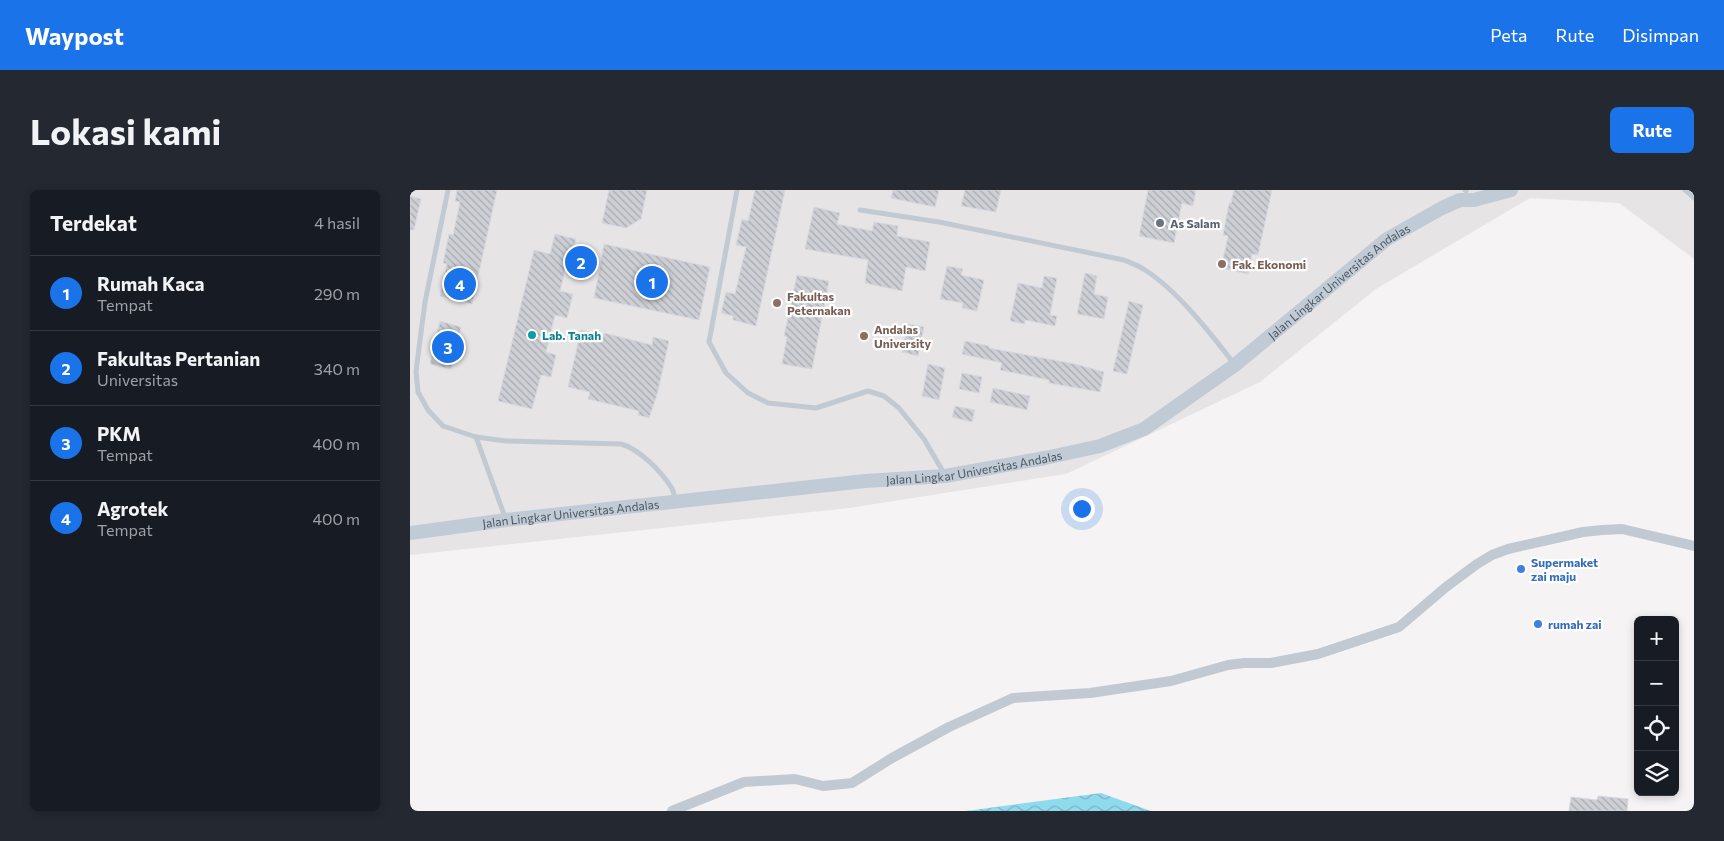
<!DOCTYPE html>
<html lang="id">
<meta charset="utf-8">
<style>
:root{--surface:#171b24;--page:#242831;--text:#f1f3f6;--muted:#9ea1a6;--line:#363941;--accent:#1a73e8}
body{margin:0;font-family:Commissioner,sans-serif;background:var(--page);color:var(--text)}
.controls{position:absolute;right:15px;bottom:15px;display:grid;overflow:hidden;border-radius:8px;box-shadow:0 2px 8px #0003}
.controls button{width:45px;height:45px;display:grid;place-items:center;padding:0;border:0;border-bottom:1px solid var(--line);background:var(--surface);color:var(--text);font:25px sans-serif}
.you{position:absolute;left:671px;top:318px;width:18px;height:18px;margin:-12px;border:4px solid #fff;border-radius:50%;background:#1a73e8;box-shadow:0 0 0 8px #1a73e833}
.badge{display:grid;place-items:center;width:32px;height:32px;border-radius:50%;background:var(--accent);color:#fff;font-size:16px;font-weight:700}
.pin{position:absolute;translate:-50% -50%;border:2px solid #fff;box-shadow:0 1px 5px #0006}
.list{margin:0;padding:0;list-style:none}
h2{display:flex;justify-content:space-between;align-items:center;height:65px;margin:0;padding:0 20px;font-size:21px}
h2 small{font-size:16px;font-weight:400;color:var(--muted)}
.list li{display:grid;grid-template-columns:32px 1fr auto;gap:15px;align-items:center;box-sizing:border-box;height:75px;padding:0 20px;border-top:1px solid var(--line)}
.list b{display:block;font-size:19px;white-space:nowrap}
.list p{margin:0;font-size:16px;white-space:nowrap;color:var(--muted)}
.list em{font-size:16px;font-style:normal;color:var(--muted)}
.icon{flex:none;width:28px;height:28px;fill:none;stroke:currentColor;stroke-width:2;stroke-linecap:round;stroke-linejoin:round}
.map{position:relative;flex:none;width:1284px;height:621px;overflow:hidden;border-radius:8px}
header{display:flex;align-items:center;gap:30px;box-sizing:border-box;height:70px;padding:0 25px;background:var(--accent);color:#fff}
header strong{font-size:24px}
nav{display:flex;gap:28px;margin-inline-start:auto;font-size:18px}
.intro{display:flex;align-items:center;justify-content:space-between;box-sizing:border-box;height:120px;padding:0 30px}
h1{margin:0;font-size:35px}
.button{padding:12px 22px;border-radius:8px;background:var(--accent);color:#fff;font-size:18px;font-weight:700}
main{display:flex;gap:30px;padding:0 30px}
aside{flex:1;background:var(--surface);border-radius:8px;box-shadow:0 2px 8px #0003}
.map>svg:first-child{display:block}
.education{fill:#e6e4e5}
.water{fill:url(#water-waves)}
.building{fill:url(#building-back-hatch);stroke:#d7d9de}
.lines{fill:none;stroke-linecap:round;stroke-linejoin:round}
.lane{stroke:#c1cad2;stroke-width:5}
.street{stroke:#c1cad2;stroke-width:10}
.secondary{stroke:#c1cbd6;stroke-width:14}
.worship-dot{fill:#6b7280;stroke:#fff;stroke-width:2}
.education-dot{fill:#8d6e63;stroke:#fff;stroke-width:2}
.culture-dot{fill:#0f9aa8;stroke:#fff;stroke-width:2}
.shop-dot{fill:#3f7fe0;stroke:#fff;stroke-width:2}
.labels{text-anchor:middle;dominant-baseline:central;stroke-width:4.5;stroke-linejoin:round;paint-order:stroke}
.worship-label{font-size:12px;font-weight:bold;fill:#5b616d;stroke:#fff;text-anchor:start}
.education-label{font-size:12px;font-weight:bold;fill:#785e54;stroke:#fff;text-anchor:start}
.street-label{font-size:12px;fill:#4a5661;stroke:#fff}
.culture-label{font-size:12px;font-weight:bold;fill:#0d838f;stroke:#fff;text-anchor:start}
.shop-label{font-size:12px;font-weight:bold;fill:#366cbe;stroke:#fff;text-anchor:start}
</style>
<header>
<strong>Waypost</strong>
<nav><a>Peta</a><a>Rute</a><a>Disimpan</a></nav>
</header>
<div class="intro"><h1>Lokasi kami</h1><a class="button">Rute</a></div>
<main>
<aside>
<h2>Terdekat<small>4 hasil</small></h2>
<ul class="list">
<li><span class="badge">1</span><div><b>Rumah Kaca</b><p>Tempat</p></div><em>290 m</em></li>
<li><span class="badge">2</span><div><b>Fakultas Pertanian</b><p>Universitas</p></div><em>340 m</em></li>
<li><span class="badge">3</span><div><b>PKM</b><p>Tempat</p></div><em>400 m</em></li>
<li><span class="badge">4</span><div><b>Agrotek</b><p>Tempat</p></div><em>400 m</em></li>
</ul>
</aside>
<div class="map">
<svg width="1284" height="621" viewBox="0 0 1284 621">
<defs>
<pattern id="water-waves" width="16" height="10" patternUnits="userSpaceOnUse" patternTransform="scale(1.25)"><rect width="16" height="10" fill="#90daee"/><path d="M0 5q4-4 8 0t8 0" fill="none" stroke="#78b4c4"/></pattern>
<pattern id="building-back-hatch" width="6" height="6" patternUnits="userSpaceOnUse" patternTransform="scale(1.25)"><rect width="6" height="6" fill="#cdcfd5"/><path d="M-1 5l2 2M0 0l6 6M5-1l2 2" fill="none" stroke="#a8abb0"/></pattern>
</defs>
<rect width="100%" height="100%" fill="#f5f3f3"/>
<path class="education" d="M 0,0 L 1284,0 L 1284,69 L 1209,13 L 1120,8 L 966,99 L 850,192 L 656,284 L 439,318 L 0,365 Z"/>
<path class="water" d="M 691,603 L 741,621 L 556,621 Z"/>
<g class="building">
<path d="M 47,0 L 87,0 L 62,114 L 30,106 L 37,74 L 33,73 L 39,44 L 43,45 L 50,12 L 45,11 Z"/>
<path d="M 199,0 L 237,0 L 231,29 L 216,38 L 192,33 Z"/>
<path d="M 345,0 L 375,0 L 346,136 L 323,130 L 323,126 L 311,123 L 316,102 L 325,104 L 336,57 L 326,55 L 332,29 L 338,31 Z"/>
<path d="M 483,0 L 529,0 L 525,17 L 481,8 Z"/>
<path d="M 555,0 L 591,0 L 586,22 L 551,16 Z"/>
<path d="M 738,0 L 786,0 L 783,16 L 772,13 L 764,53 L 729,46 Z"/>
<path d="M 824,0 L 862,0 L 848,65 L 842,64 L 838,84 L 811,78 L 818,46 L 813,45 L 819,13 L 821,13 Z"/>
<path d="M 0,6 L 11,9 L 4,40 L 0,40 Z"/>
<path d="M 404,17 L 430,23 L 427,34 L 462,41 L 464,32 L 488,36 L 487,46 L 520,52 L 515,81 L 496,77 L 492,101 L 455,93 L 458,70 L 395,59 Z"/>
<path d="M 145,44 L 166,49 L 161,68 L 158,68 L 150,101 L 163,104 L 157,128 L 145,125 L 136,162 L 146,165 L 141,187 L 131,185 L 122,219 L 88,211 L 124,60 L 140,64 Z"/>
<path d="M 194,54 L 300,77 L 289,130 L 184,108 Z"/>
<path d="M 537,76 L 553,79 L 551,85 L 574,90 L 567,121 L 552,118 L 553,113 L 530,109 Z"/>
<path d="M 675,83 L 687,86 L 684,104 L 698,107 L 694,129 L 667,124 Z"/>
<path d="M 387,85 L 419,91 L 402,179 L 372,174 L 377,147 L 374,146 Z"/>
<path d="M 634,86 L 647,88 L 640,125 L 647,126 L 645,136 L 615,130 L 615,134 L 600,131 L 608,93 L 632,98 Z"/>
<path d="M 719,111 L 733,115 L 717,184 L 703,181 Z"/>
<path d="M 30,131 L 51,137 L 48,152 L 54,153 L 51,163 L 45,162 L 41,179 L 20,174 Z"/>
<path d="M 498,134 L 514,137 L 508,166 L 492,162 Z"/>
<path d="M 171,140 L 193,146 L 194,143 L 242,155 L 243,147 L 259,151 L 247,205 L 239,228 L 228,225 L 229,221 L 178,209 L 180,202 L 158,197 Z"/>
<path d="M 555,151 L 579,156 L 579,158 L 665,174 L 694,182 L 690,202 L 639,193 L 639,190 L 590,180 L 592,173 L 552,164 Z"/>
<path d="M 518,174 L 535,178 L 529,210 L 512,206 Z"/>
<path d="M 552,183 L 572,187 L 569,203 L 549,199 Z"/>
<path d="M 583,198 L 620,206 L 617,220 L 580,212 Z"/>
<path d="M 545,216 L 565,220 L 562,232 L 542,227 Z"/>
<path d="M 1188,606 L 1218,609 L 1217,621 L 1159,621 L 1161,607 L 1187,610 Z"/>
</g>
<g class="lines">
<g class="lane">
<path d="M 38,0 L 15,112 L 6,181 L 8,202 L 18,220 L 33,236 L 66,247 L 96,251 L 211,254 C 229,259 251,281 261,297 C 264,301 264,307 266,311"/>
<path d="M 327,0 L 299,152 L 316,183 L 338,203 L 358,213 L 406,218 L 458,201 L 474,206 L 489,218 L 514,249 L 535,285"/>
<path d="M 1055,0 L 1056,1"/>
<path d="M 1275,0 L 1284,8"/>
<path d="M 450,20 L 529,32 L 714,70 C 721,73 729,76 735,80 C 767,100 802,145 825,175"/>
<path d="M 66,247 L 96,330"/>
</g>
<path class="street" d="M 262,621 L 334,592 L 385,589 L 413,596 L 442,593 L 482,568 L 539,537 L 603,508 L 680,503 L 761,491 L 818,475 L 834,473 L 861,473 L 908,464 L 989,437 L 1036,397 L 1067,374 L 1082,365 L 1098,359 L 1173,342 L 1192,340 L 1212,339 L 1284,356"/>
<path class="secondary" id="s1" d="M 0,343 L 96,330 L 455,291 L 535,286 L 635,268 L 690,256 L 734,239 L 825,175 L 977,49 L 1032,18 L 1050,10 L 1064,10 L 1101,0"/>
</g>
<circle class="worship-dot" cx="750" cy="33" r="5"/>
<g class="education-dot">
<circle cx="812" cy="74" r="5"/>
<circle cx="367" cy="113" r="5"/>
<circle cx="454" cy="146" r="5"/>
</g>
<circle class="culture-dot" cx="122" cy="145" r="5"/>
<g class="shop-dot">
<circle cx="1111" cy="379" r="5"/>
<circle cx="1128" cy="434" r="5"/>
</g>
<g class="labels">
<g class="worship-label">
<text x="760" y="33">As Salam</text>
</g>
<g class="education-label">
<text x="822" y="74">Fak. Ekonomi</text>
<text x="377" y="106">Fakultas<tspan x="377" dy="14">Peternakan</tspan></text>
<text x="464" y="139">Andalas<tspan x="464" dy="14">University</tspan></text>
</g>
<g class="street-label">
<text stroke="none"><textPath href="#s1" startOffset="988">Jalan Lingkar Universitas Andalas</textPath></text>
<text stroke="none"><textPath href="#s1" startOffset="568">Jalan Lingkar Universitas Andalas</textPath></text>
<text stroke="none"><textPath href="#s1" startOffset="162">Jalan Lingkar Universitas Andalas</textPath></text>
</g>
<g class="culture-label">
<text x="132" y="145">Lab. Tanah</text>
</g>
<g class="shop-label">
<text x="1121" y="372">Supermaket<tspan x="1121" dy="14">zai maju</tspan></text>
<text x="1138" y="434">rumah zai</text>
</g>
</g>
</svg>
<div class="controls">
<button>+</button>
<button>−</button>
<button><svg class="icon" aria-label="locate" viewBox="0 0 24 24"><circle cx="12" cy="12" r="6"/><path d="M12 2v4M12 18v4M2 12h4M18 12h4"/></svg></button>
<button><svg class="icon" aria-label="layers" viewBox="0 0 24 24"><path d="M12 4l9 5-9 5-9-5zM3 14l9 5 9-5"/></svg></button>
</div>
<div class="you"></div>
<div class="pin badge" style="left:242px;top:92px">1</div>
<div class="pin badge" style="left:171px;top:72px">2</div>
<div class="pin badge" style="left:38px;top:157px">3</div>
<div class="pin badge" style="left:50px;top:94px">4</div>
</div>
</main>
